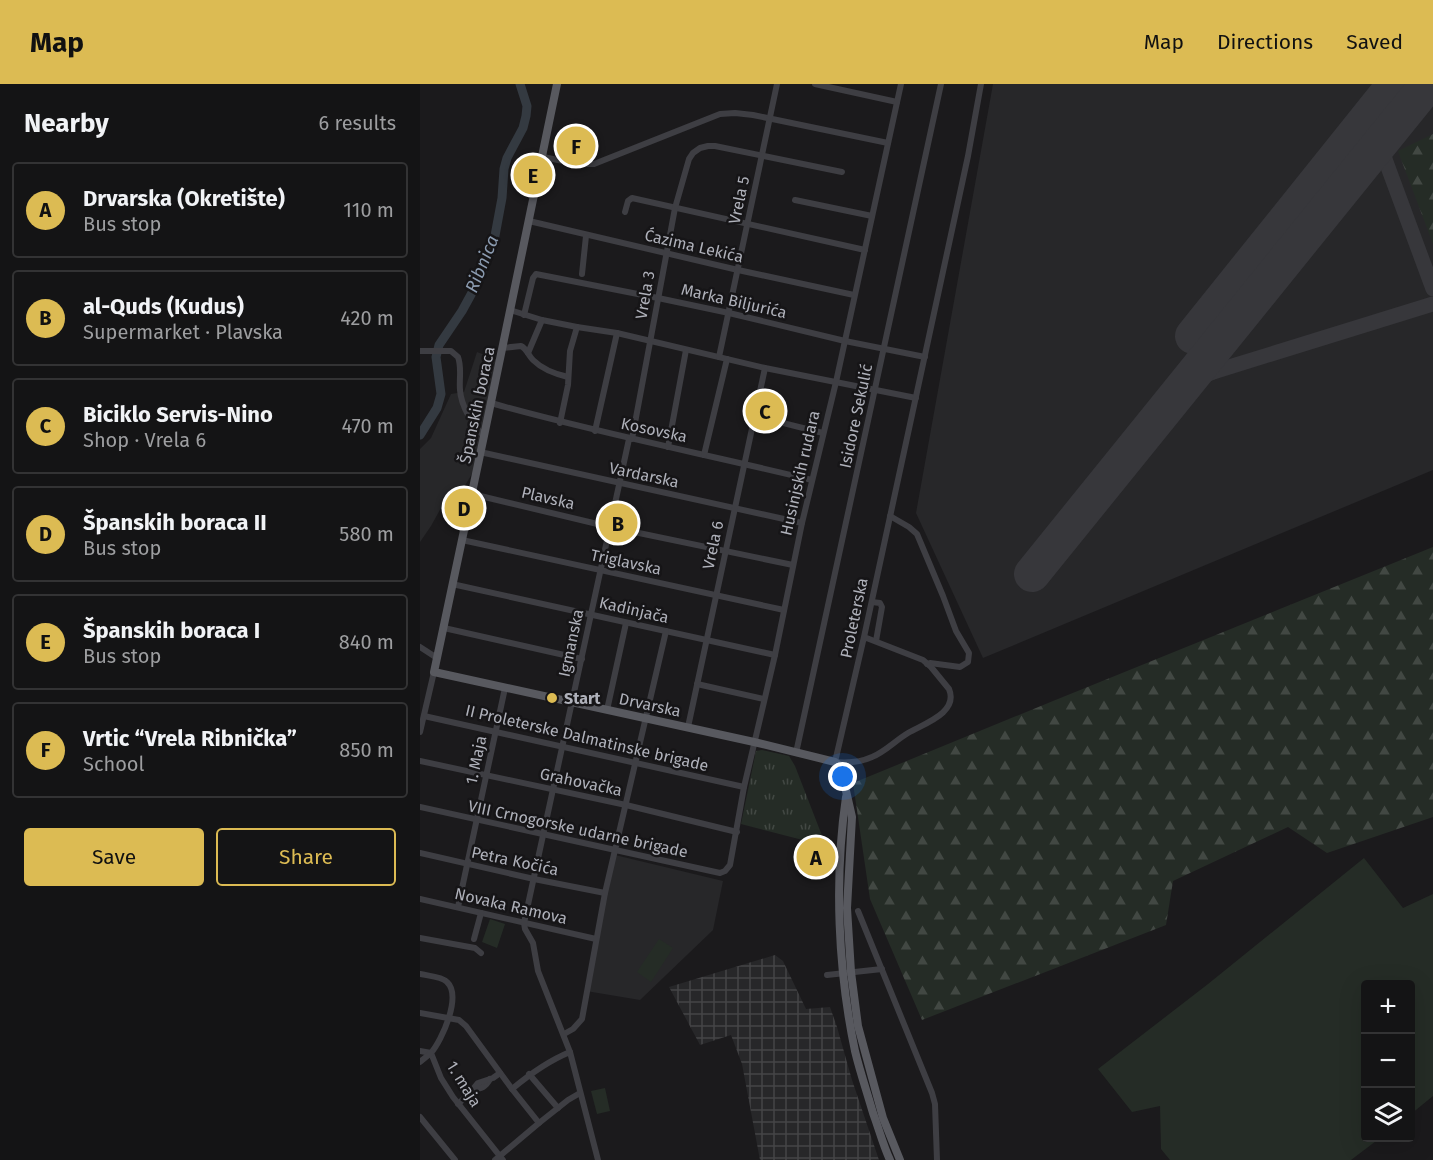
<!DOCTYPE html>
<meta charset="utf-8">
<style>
:root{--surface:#141415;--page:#212122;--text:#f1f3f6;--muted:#9d9ea0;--line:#333334;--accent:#dcbb53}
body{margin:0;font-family:"Fira Sans",sans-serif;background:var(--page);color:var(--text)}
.controls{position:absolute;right:18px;bottom:18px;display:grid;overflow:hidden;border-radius:6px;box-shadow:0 6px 24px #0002}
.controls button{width:54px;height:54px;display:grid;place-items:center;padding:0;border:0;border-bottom:2px solid var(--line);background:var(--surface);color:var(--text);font:30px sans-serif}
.you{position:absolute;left:423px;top:693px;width:21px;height:21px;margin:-15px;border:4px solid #fff;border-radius:50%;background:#1a73e8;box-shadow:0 0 0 9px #1a73e833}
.badge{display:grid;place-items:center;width:39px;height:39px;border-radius:50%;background:var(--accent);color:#111;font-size:20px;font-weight:700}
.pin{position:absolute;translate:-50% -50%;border:3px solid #fff;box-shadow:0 2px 6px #0006}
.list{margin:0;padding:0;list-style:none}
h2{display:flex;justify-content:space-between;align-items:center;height:78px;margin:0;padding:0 24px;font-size:26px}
h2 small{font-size:20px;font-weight:400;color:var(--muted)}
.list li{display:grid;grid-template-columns:39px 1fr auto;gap:18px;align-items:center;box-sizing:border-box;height:96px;margin:0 12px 12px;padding:0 12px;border:2px solid var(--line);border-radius:6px}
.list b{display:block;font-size:22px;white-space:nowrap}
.list p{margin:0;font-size:20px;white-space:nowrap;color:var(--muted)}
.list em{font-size:20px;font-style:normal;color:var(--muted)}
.actions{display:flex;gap:12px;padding:18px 24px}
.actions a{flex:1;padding:14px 0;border:2px solid var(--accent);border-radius:6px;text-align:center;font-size:21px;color:var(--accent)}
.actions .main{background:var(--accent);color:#111}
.icon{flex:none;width:33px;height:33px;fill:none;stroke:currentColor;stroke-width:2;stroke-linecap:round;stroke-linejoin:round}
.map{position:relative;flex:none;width:1013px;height:1076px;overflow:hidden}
header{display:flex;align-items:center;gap:36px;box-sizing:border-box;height:84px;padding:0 30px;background:var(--accent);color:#111}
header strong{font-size:28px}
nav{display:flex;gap:33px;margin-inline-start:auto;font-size:21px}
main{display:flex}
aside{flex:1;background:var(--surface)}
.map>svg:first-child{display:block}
.built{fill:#272729}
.industrial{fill:url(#industrial-grid)}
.green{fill:#252c26}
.forest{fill:url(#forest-firs)}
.park{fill:url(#park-tufts)}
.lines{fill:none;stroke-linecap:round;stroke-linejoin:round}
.river{stroke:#343a41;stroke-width:9}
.taxiway{stroke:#37373b;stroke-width:15}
.runway{stroke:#37373b;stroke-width:36}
.minor{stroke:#3e3e43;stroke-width:6}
.major{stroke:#58595f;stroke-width:8}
.poi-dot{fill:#dcbb53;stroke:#161517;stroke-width:2}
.labels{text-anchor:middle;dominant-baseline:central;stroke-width:5;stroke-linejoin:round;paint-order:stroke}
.street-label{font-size:16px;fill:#afb1ba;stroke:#161517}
.poi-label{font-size:16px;font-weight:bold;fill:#afb1ba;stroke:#161517;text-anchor:start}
.water-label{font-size:18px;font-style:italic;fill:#8b9bb0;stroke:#161517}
</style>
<header>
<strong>Map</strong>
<nav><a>Map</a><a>Directions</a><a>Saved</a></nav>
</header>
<main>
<aside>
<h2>Nearby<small>6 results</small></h2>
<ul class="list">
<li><span class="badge">A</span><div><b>Drvarska (Okretište)</b><p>Bus stop</p></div><em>110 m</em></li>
<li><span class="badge">B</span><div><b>al-Quds (Kudus)</b><p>Supermarket · Plavska</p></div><em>420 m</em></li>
<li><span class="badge">C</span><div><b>Biciklo Servis-Nino</b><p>Shop · Vrela 6</p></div><em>470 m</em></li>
<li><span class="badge">D</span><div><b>Španskih boraca II</b><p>Bus stop</p></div><em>580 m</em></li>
<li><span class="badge">E</span><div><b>Španskih boraca I</b><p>Bus stop</p></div><em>840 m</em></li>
<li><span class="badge">F</span><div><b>Vrtic “Vrela Ribnička”</b><p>School</p></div><em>850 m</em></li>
</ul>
<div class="actions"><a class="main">Save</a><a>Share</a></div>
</aside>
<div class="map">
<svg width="1013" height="1076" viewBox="0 0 1013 1076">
<defs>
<pattern id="industrial-grid" width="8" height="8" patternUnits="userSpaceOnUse" patternTransform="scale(1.5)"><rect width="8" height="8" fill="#272729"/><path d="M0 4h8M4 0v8" fill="none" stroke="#444446"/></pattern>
<pattern id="forest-firs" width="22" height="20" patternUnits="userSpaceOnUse" patternTransform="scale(1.5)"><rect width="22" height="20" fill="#252c26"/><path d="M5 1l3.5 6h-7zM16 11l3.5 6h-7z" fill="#424843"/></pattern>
<pattern id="park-tufts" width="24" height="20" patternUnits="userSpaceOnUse" patternTransform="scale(1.5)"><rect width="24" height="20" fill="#252c26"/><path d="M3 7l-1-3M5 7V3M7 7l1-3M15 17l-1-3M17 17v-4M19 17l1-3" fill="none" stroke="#424843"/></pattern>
</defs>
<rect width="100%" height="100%" fill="#1b1a1c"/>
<g class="built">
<path d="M 573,0 L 1013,0 L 1013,386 L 563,574 L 496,429 Z"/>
<path d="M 57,268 L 78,276 L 53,388 L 43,405 L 32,404 L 11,442 L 0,458 L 0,365 L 11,354 L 31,310 L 44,308 Z"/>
<path d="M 195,771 L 303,797 L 293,846 L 220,916 L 166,907 Z"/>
</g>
<path class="industrial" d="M 355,871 L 363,877 L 386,925 L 410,923 L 417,943 L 432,996 L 459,1076 L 340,1076 L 322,980 L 311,951 L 280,961 L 249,903 Z"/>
<g class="green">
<path d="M 944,774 L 983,824 L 1013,810 L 1013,1012 L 991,1030 L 990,900 L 946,900 L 946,1054 L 960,1054 L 931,1076 L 750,1076 L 741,1065 L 740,1022 L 712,1028 L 678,985 L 788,900 Z"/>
<path d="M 70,835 L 85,840 L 77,864 L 62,858 Z"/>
<path d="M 239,855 L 253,864 L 231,898 L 217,888 Z"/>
<path d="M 185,1004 L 190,1027 L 177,1030 L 171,1007 Z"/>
</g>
<g class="forest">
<path d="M 1013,50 L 1013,160 L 978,67 Z"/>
<path d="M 1013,463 L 1013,733 L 907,769 L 868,743 L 753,797 L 746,841 L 502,936 L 450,815 L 433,699 L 633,617 Z"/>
</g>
<path class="park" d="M 342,666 L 369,672 L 375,682 L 406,762 L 321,740 L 336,667 Z"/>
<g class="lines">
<path class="river" d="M 0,351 L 17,324 L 21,310 L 16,273 L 19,261 L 42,227 L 59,196 L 74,157 L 82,114 L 84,85 L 87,74 L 103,44 L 106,32 L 107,22 L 100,0"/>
<g class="taxiway">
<path d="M 963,55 L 962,63 L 965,75"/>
<path d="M 950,72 L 956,71 L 965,75 L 1013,205"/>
<path d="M 786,275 L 787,282 L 793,288"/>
<path d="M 766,299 L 793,288 L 1013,220"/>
</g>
<g class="runway">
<path d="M 773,252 L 975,0"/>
<path d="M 612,490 L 1008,0"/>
</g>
<g class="minor">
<path d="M 395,0 L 477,18"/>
<path d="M 123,73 L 158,80 L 174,80 L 300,30 L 315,29 L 333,31 L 468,59"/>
<path d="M 375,116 L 452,132"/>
<path d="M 205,128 L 208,117 L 212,114 L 445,166"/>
<path d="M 109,137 L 318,186 L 434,211"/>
<path d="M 162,190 L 166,152"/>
<path d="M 90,226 L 122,236 L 157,243 L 197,249 L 345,284 L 496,314"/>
<path d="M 104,231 L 113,194 L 116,190 L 238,214 L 309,229 L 425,257 L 505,273"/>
<path d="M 82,264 L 101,262 C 107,265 108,271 113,276 C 123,286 135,290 148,293"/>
<path d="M 0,267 L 31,267 L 38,273 C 42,284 39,294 40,306 C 41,322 53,342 64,352"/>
<path d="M 108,269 L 122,236"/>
<path d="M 299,273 L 357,0"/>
<path d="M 71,319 C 177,349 285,370 392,396"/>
<path d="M 335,332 L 403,349"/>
<path d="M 140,339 L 148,301 L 150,267 L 157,243"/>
<path d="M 175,347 L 197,249"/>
<path d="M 212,355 L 255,124 L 269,75 L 273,69 L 280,64 L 288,62 L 295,62 L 422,88"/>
<path d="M 248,363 L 266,266"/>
<path d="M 60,368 L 382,439"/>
<path d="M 284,371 L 307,275"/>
<path d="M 52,410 L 190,443 L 373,481"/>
<path d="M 470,432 L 489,443 L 497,450 L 523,512 L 536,547 L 549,569 L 548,578 L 540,583 L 510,579 L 507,580"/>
<path d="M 42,456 L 364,526"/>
<path d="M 32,500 L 355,571"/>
<path d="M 452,518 L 460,519 L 462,523 L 456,557"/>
<path d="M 24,544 L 162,575"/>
<path d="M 444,553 L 503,576 L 511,583 L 529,605 C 539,629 503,640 488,649 C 476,656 465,668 452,673 C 441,678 426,679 415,678 L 444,553 L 548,72 L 561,0"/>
<path d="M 0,563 L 17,574"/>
<path d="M 277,600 L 344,615"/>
<path d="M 187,626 L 206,539"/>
<path d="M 4,632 L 324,703"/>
<path d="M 268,643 L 345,284"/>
<path d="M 0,648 L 14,588"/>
<path d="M 376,669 L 521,0"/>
<path d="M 0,677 L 206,721 L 317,748"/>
<path d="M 0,723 L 300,789 L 305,787 L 310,781 L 324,703 L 355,571 L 382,439 L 416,298 L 481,0"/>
<path d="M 0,769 L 114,795 L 185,809"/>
<path d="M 0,815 L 176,855"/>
<path d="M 38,823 L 85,604"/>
<path d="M 438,827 L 512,1009 L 515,1020 L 517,1076"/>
<path d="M 0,854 L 55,864 L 61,869"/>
<path d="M 54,855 L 61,829"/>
<path d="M 0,890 C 8,892 21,892 27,898 C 42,912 22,956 11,969 L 21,994 L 33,1013 L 83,1076"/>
<path d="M 407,891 L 462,885"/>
<path d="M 0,929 L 39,936 L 46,942 L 92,1005 L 119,1039"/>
<path d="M 144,950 L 153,945 L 162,935 L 185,809 L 246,547"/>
<path d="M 0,967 L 11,969"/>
<path d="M 0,978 L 11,969"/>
<path d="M 109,990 L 138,1024"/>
<path d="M 53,1005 C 61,1005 66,1003 70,995"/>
<path d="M 92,1005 C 110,990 128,977 150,968"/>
<path d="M 38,1020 L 49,1010 L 58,999 L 73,994 L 80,989"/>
<path d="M 0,1033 L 35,1076"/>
<path d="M 75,1076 L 119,1039 L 148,1016 L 160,1009"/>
<path d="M 178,1076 L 150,968 L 118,887 L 113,859 L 105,845 L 104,839 L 209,355"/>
</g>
<g class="major">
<path d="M 137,0 L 64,352 L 14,588 L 334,658 L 415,678 L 419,681 L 421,685 L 432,733 L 427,824 L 431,888 L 438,942 L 463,1034 L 480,1076"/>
<path d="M 426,713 C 414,795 418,886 435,967 C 440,988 447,1008 453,1029 C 459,1045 463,1061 470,1076"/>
</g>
</g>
<circle class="poi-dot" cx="132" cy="614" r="6"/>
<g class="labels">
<g class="street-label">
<text transform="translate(319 116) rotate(-78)">Vrela 5</text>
<text transform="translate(274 162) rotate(13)">Ćazima Lekića</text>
<text transform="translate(225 211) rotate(-80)">Vrela 3</text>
<text transform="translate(314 217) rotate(13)">Marka Biljurića</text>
<text transform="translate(57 321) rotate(-78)">Španskih boraca</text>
<text transform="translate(436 332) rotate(-78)">Isidore Sekulić</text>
<text transform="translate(234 346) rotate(12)">Kosovska</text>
<text transform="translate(380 389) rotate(-77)">Husinjskih rudara</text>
<text transform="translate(224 391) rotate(12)">Vardarska</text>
<text transform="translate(128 414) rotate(13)">Plavska</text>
<text transform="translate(293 461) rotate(-78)">Vrela 6</text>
<text transform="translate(206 478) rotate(12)">Triglavska</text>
<text transform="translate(214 526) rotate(13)">Kadinjača</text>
<text transform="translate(434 534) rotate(-78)">Proleterska</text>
<text transform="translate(151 559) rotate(-78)">Igmanska</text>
<text transform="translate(230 621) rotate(12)">Drvarska</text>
<text transform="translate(167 654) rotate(13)">II Proleterske Dalmatinske brigade</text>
<text transform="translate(56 676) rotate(-78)">1. Maja</text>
<text transform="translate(161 698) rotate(12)">Grahovačka</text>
<text transform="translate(158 745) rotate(12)">VIII Crnogorske udarne brigade</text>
<text transform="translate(95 777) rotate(12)">Petra Kočića</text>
<text transform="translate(91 822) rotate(13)">Novaka Ramova</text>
<text transform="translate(44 1000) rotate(58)">1. maja</text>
</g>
<g class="poi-label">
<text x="144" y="614">Start</text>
</g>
<g class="water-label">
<text transform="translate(62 180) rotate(-68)">Ribnica</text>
</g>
</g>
</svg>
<div class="controls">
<button>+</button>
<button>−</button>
<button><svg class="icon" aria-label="layers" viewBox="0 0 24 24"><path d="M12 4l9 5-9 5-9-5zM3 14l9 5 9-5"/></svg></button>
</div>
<div class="you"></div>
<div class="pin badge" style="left:396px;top:773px">A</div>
<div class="pin badge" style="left:198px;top:439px">B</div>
<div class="pin badge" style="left:345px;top:327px">C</div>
<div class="pin badge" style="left:44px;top:424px">D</div>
<div class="pin badge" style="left:113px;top:91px">E</div>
<div class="pin badge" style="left:156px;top:62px">F</div>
</div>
</main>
